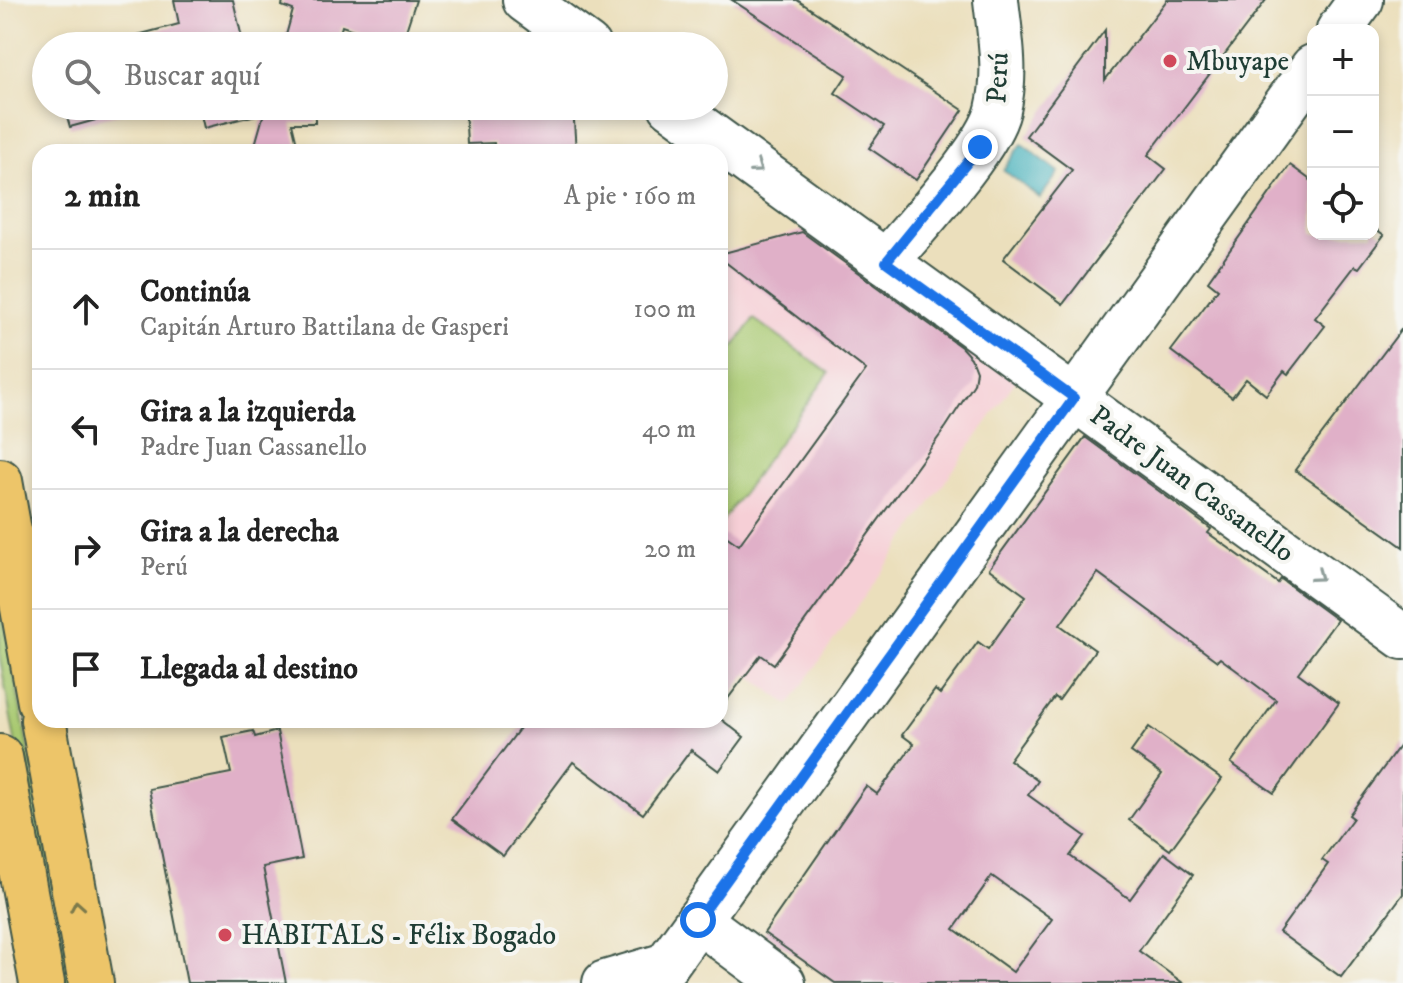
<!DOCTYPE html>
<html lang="es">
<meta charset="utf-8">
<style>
:root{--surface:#fff;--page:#f6f6f6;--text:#222;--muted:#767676;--line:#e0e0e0}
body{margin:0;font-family:"IM FELL DW Pica",serif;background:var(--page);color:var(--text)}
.controls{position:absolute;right:24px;top:24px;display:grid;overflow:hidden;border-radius:16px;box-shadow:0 4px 12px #0003}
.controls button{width:72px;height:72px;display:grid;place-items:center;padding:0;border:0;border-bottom:2px solid var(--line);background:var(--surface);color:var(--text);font:40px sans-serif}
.stop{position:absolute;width:24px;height:24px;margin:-18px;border:6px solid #1a73e8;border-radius:50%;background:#fff}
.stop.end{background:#1a73e8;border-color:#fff;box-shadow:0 2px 8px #0008}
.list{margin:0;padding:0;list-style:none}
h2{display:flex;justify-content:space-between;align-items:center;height:104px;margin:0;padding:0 32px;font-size:34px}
h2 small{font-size:26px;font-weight:400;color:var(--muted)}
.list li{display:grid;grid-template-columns:52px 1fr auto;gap:24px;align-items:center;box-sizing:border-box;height:120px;padding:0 32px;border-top:2px solid var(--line)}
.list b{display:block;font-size:30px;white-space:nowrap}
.list p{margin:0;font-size:26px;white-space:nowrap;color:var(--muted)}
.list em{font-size:26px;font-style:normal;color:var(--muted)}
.icon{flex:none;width:44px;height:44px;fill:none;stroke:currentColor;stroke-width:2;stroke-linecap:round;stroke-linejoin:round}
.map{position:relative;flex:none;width:1403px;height:983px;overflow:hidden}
.search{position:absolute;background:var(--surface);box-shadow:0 4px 12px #0003;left:32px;top:32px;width:696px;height:88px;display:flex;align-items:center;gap:20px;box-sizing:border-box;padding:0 28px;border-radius:44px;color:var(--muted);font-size:30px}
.panel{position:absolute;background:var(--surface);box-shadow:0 4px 12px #0003;left:32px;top:144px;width:696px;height:584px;border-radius:24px}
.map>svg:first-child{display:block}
.built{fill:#f6cfd6}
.green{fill:#a9c971;stroke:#648352;stroke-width:2}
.water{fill:#3fafba;stroke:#2f7677;stroke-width:2}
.building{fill:#e0b0c8;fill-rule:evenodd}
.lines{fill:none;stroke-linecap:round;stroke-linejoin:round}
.minor-casing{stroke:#3e5548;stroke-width:48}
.major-casing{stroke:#3e5548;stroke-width:48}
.minor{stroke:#fff;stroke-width:44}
.major{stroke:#edc569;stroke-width:44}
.oneway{stroke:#8f9e9a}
.oneway2{stroke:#7c7a4c}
.route{stroke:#1a73e8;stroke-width:10}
.poi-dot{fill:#d1495b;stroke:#f6f6f2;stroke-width:3}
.labels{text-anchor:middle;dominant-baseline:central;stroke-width:8;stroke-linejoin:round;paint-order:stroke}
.poi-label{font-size:28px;fill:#1f3d34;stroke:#f6f6f2;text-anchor:start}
.street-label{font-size:28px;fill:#1f3d34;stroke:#f6f6f2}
</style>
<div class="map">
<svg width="1403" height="983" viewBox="0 0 1403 983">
<rect width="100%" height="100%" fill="#f6f6f2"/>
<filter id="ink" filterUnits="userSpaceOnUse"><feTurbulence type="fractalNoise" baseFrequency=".0125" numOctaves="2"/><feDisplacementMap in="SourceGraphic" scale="16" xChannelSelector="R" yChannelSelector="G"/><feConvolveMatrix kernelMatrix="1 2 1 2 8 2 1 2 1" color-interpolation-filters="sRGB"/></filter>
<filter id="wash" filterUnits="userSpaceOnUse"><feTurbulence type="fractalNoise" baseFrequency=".006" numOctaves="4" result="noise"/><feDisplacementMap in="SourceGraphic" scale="32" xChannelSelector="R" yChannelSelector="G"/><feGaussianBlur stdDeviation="1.8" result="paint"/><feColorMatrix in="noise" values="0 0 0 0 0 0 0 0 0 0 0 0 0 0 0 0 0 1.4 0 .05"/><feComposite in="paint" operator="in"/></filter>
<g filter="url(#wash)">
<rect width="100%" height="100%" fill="#ebdfbc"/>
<path class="built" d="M 813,227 L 1019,376 L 789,705 L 720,654 L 720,253 Z"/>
<g class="green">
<path d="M 754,319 L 829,373 L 721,523 L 720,366 Z"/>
<path d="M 0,599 L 72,983 L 60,983 L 0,659 Z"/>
</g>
<path class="water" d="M 1022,144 L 1059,172 L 1040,198 L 1003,170 Z"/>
<g id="blocks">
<g class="building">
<path d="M 174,0 L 233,0 L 244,46 L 96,46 L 179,24 Z"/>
<path d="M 283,0 L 416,0 L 401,46 L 342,26 L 336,46 L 283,46 L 293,10 L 282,6 Z"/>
<path d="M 732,0 L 797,0 L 963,110 L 916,180 L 869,148 L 884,126 L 835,93 L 847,75 Z"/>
<path d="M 1167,0 L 1266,0 L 1148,155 L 1166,169 L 1063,304 L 1003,259 L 1072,170 L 1026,136 L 1105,30 L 1105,80 Z"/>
<path d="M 64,106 L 147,106 L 70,127 Z"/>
<path d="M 199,106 L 258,106 L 260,114 L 204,128 Z"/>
<path d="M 266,106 L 315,106 L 315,123 L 292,123 L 299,152 L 253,152 Z"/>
<path d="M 465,106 L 573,106 L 576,152 L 495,152 L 494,143 L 467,144 Z"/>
<path d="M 1290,165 L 1313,182 L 1313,234 L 1373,234 L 1373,227 L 1384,235 L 1359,268 L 1355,266 L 1315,318 L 1325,326 L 1288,374 L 1284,371 L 1266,395 L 1246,379 L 1232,397 L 1171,351 L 1218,289 L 1208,281 Z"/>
<path d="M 802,232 L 961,347 L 971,358 L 976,371 L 974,384 L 946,427 L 774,664 L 761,655 L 720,709 L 720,532 L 739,545 L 866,370 L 720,258 L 720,254 Z"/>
<path d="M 1403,327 L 1403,547 L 1295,470 Z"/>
<path d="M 1085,437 L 1211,529 L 1208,533 L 1278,583 L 1281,579 L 1337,620 L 1298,673 L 1339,703 L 1274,793 L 1231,763 L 1276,700 L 1220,658 L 1217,661 L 1098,573 L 1060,625 L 1095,650 L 1059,700 L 1055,697 L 1009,760 L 1038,781 L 1028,795 L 1085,836 L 1070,856 L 1130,899 L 1164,853 L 1193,875 L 1139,951 L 1183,983 L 835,983 L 764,933 L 866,786 L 877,794 L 914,744 L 902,735 L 935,690 L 940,694 L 978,642 L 988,649 L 1026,596 L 989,569 ZM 992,876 L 1052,919 L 1013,972 L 954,929 Z"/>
<path d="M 526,720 L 722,720 L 744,737 L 719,771 L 691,750 L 643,814 L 573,762 L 503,856 L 452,819 Z"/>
<path d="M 1149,727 L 1222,779 L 1170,850 L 1129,820 L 1162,774 L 1131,752 Z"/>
<path d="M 253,731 L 255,737 L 277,731 L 302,859 L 263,867 L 286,983 L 187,983 L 149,789 L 231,773 L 223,737 Z"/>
<path d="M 1403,741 L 1403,894 L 1341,977 L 1279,932 L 1328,864 L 1322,860 L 1353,818 L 1349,815 Z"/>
</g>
</g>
</g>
<g filter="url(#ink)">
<use href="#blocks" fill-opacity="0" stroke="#3e5548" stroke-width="2"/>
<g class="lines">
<defs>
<g id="minor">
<path d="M 525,0 L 588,46"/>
<path d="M 1339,30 L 1361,0"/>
<path d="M 671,106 L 1403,637"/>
<path d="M 886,262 C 914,228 989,149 998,110 C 1007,73 1000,37 996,0"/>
<path d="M 698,920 L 783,983"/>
<path d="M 605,983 L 666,965 L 1313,67"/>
</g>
<g id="major">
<path d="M 0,481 L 40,702"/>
<path d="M 43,720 L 91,983"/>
<path d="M 0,757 L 42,983"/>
</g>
</defs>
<use href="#minor" class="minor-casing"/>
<use href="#major" class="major-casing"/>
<use href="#minor" class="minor"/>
<use href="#major" class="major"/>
</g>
<defs><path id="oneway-chevron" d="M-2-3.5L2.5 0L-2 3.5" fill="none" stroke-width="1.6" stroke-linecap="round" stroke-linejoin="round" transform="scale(2)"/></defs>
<g class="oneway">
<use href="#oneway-chevron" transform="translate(757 168) rotate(36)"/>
<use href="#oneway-chevron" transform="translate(1318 576) rotate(36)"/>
</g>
<use class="oneway2" href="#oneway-chevron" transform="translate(77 906) rotate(-100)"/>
</g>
<g class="lines" filter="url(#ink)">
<path class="route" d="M 698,920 L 1074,398 L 886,262 L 980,147"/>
</g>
<g class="poi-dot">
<circle cx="1170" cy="61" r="8"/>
<circle cx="225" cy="935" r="8"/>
</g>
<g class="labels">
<g class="poi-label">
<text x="1186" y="61">Mbuyape</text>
<text x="241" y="935">HABITALS - Félix Bogado</text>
</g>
<g class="street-label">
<text transform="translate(998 78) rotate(-87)">Perú</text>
<text transform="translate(1192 484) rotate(36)">Padre Juan Cassanello</text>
</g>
</g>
</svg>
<div class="controls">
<button>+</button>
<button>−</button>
<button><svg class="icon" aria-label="locate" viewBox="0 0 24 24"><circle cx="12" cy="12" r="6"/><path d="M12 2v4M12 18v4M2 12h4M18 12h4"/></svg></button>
</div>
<div class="stop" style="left:698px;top:920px"></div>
<div class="stop end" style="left:980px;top:147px"></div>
<div class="search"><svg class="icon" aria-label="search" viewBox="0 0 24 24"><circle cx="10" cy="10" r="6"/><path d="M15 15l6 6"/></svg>Buscar aquí</div>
<section class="panel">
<h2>2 min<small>A pie · 160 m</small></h2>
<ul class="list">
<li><svg class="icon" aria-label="ahead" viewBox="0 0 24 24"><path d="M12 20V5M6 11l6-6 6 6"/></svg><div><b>Continúa</b><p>Capitán Arturo Battilana de Gasperi</p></div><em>100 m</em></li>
<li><svg class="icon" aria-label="left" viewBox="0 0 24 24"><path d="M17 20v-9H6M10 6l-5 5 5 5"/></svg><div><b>Gira a la izquierda</b><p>Padre Juan Cassanello</p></div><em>40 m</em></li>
<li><svg class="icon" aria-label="right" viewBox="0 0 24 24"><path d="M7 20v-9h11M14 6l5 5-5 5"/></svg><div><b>Gira a la derecha</b><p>Perú</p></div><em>20 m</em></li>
<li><svg class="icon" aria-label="arrive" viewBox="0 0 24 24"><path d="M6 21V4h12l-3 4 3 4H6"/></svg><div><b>Llegada al destino</b></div></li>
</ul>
</section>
</div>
